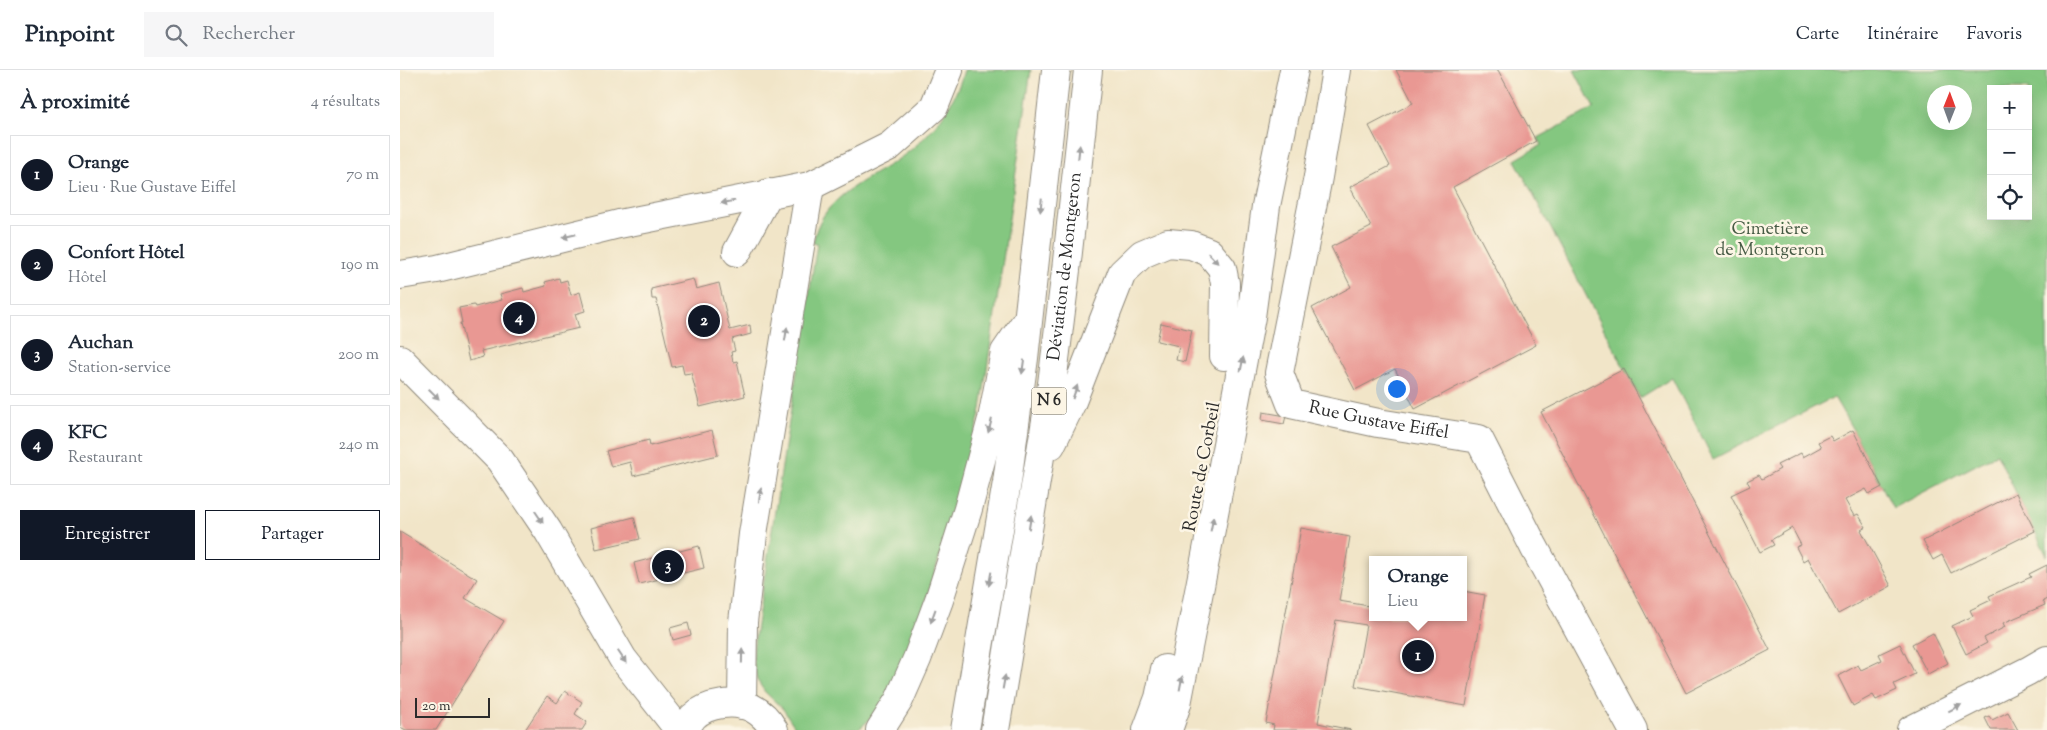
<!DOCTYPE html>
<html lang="fr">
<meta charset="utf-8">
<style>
:root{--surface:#fff;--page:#f6f6f7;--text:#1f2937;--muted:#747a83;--line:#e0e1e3;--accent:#111827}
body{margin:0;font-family:"Sorts Mill Goudy",serif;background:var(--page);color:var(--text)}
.controls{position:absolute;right:15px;top:15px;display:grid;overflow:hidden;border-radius:0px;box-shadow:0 5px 20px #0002}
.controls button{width:45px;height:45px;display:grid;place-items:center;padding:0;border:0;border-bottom:1px solid var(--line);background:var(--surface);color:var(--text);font:25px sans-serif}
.compass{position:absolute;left:1527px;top:15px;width:45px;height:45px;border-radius:50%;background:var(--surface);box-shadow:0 5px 20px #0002;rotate:1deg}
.scale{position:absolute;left:15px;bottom:12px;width:75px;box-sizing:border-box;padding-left:5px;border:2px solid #2b2b2b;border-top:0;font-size:14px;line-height:18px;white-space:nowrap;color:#2b2b2b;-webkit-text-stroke:4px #fcf5e5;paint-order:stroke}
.you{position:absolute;left:996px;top:318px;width:18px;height:18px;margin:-12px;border:4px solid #fff;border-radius:50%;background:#1a73e8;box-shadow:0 0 0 8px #1a73e833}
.badge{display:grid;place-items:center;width:32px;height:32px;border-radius:50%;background:var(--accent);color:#fff;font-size:16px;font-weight:700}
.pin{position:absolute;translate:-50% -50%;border:2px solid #fff;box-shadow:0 1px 5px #0006}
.popup{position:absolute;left:969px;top:486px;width:98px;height:65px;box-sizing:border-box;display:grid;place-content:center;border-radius:0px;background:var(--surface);filter:drop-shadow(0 1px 4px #0005);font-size:16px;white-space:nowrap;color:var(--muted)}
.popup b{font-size:19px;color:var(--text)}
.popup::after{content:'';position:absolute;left:50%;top:100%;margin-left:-10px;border:10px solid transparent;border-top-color:var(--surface)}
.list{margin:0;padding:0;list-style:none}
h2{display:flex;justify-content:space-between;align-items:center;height:65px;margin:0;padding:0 20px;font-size:21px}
h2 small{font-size:16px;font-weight:400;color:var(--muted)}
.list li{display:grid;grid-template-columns:32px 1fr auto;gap:15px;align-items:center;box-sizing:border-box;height:80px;margin:0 10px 10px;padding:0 10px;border:1px solid var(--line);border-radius:0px}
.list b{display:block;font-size:19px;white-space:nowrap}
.list p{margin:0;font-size:16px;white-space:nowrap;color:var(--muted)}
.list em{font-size:16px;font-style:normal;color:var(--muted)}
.actions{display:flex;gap:10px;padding:15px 20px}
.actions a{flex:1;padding:11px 0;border:1px solid var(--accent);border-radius:0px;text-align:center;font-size:18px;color:var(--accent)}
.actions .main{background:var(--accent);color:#fff}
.icon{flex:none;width:28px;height:28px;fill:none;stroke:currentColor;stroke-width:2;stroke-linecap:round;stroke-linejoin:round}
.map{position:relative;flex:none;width:1647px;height:660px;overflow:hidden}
header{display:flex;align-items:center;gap:30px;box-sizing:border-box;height:70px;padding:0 25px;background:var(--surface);border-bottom:1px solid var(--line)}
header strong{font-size:24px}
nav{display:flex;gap:28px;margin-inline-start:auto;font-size:18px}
.search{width:350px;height:45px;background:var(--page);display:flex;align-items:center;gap:12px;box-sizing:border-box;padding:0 18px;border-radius:0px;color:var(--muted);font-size:19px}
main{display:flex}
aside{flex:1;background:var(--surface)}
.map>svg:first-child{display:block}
.green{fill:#84c780;stroke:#587956;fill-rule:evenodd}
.building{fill:#e99893}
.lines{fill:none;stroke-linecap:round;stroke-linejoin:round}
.minor-casing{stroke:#8e887a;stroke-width:30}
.major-casing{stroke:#8e887a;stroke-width:30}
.minor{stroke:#fff;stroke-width:28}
.major{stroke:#fff;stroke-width:28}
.oneway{fill:#a0a0a0}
.labels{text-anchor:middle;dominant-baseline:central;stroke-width:5;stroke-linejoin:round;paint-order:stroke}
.shield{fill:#fcf5e5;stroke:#6a6863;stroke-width:1}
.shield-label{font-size:16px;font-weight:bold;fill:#2b2b2b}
.park-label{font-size:18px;fill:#465a44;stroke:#fcf5e5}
.street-label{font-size:18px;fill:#2b2b2b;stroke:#fcf5e5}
</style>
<header>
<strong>Pinpoint</strong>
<div class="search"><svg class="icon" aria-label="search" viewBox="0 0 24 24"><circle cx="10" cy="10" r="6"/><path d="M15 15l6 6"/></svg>Rechercher</div>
<nav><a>Carte</a><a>Itinéraire</a><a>Favoris</a></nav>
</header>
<main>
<aside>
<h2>À proximité<small>4 résultats</small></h2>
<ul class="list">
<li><span class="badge">1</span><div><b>Orange</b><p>Lieu · Rue Gustave Eiffel</p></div><em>70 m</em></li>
<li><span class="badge">2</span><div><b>Confort Hôtel</b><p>Hôtel</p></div><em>190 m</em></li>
<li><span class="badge">3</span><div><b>Auchan</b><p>Station-service</p></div><em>200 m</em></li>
<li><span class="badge">4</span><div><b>KFC</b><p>Restaurant</p></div><em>240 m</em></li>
</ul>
<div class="actions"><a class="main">Enregistrer</a><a>Partager</a></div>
</aside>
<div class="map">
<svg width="1647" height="660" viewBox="0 0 1647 660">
<rect width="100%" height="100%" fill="#fcf5e5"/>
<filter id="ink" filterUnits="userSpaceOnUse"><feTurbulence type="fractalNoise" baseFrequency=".02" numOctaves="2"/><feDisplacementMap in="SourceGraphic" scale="10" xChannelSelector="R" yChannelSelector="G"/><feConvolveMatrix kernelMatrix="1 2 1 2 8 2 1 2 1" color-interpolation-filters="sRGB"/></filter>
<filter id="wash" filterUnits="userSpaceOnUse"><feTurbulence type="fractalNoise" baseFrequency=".0096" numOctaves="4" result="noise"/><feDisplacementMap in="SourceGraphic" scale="20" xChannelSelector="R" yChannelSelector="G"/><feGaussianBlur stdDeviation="1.12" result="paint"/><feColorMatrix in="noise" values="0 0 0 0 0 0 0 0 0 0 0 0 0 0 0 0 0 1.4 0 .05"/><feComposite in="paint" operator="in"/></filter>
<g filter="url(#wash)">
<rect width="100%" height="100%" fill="#f1e5c8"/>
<g class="green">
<path d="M 564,0 L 631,0 L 581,339 L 568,393 L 517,561 L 482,638 L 458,660 L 397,660 L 383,639 L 365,622 L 357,610 L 353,590 L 354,574 L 417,174 L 413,173 C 420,129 463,112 497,90 C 528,70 555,36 564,0 Z"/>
<path d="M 1174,0 L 1647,0 L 1647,486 L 1597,384 L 1493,438 L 1453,360 L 1434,327 L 1313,389 L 1272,308 L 1240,328 L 1115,90 L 1141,75 L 1138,68 L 1194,38 ZM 1591,19 L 1628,19 L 1628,146 L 1591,146 ZM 1534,22 L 1564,22 L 1564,52 L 1534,52 Z"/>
</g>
<g id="blocks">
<g class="building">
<path d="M 996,0 L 1098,0 L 1136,71 L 1053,117 L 1136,275 L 1015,339 L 995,299 L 955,320 L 912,238 L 951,217 L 931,177 L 971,157 L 950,117 L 990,96 L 969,56 L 1013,33 Z"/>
<path d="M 159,208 L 160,212 L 167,210 L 171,225 L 180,222 L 185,241 L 175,244 L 179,258 L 81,281 L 83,287 L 69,291 L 60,253 L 62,253 L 59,238 L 74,235 L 75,237 L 102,230 L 100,224 L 123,218 L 124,222 L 146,216 L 145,212 Z"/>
<path d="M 293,209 L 296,219 L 319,213 L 330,260 L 350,255 L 351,264 L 332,269 L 335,281 L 331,282 L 333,292 L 337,291 L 345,326 L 300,337 L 291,303 L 284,304 L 282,295 L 272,297 L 256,229 L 252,229 L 251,219 Z"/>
<path d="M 761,253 L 792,260 L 785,292 L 776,290 L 779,276 L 757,271 Z"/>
<path d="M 1224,299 L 1370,580 L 1286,623 L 1141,342 Z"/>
<path d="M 863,342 L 886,346 L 884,354 L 862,350 Z"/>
<path d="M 312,360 L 318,385 L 233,406 L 230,392 L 211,397 L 206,381 L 249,370 L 250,376 Z"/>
<path d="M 1453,360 L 1482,417 L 1469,424 L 1466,419 L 1445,430 L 1454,446 L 1458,444 L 1466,457 L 1461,460 L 1491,516 L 1438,544 L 1408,488 L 1403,491 L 1396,477 L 1401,475 L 1392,458 L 1371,470 L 1374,475 L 1360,482 L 1331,425 L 1350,416 L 1347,411 L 1359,405 L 1362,409 L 1380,399 L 1377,395 L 1401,383 L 1403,387 L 1421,377 L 1418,372 L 1430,366 L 1433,371 Z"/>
<path d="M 1616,423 L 1635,461 L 1551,503 L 1542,485 L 1533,490 L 1523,471 Z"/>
<path d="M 234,447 L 240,469 L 196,479 L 191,458 Z"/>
<path d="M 901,458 L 950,467 L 939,531 L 969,536 L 973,521 L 973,547 L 1063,547 L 1063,521 L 1085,525 L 1066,636 L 955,616 L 966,555 L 936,550 L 918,653 L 951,660 L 873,660 L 874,655 L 866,653 Z"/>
<path d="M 0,462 L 77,509 L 65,528 L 104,551 L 36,660 L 6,660 L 0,657 Z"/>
<path d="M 299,476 L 304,498 L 239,514 L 234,493 Z"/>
<path d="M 1647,495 L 1647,529 L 1643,531 L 1645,535 L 1603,553 L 1605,557 L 1584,568 L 1587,573 L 1566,584 L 1552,556 L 1573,546 L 1570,540 L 1591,530 L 1589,526 L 1631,507 L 1629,504 Z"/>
<path d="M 288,553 L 291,565 L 273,570 L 270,558 Z"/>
<path d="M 1533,563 L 1548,593 L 1528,604 L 1512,574 Z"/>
<path d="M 1500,574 L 1515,604 L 1494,614 L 1497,620 L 1476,630 L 1473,625 L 1453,636 L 1438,606 L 1458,595 L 1461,600 L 1482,590 L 1479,584 Z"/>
<path d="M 165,621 L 182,632 L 175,644 L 187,652 L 182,660 L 125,660 L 147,626 L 157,633 Z"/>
<path d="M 1608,642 L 1618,660 L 1591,660 L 1585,648 L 1589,646 L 1592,650 Z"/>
</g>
</g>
</g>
<g filter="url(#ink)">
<use href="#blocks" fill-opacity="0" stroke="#8e887a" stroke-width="1"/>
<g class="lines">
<defs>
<g id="minor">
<path id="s1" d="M 936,0 L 918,107 L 879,303 L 891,334 L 978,353 L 1079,369 L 1134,477 L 1233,660"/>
<path d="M 337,182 L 369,123"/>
<path d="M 0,205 L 37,199 L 219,154 L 410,116 L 490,76 L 534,37 L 549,0"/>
<path d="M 0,289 L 100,390 L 148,461 L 223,589 L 279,660"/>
<path d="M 342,635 L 343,552 L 353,464 L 410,116"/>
<path d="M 284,660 C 287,656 290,651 293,647 C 307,633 335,630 352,638 C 362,643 369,651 374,660"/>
<path d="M 1511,660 L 1628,601 L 1647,590"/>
</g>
<g id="major">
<path d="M 651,375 L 671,334 L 722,203 L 742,184 L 768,173 L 791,175 L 809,182 L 822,198 L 825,213 L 824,286"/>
<path d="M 480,660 L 499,630 L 517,589 L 539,530 L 568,439 L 592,349 L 605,282 L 627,250"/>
<path d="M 565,660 L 607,412 L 624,288 L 656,0"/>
<path id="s2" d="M 595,660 L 652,314 L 666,200 L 688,0"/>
<path d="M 747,660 L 759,628 L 765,599"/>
<path d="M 768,660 L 777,634 L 808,475 L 851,247 L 866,136 L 894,0"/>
</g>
</defs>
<use href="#minor" class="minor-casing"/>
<use href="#major" class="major-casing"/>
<use href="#minor" class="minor"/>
<use href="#major" class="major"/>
</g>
<defs><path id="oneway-solid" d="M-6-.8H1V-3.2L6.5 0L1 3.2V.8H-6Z" transform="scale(1.25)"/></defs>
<g class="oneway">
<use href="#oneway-solid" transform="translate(679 82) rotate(-84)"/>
<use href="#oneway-solid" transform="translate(328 132) rotate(169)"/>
<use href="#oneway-solid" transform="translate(641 135) rotate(96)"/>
<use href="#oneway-solid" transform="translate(169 166) rotate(166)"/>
<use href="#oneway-solid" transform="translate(813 188) rotate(47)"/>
<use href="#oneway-solid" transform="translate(386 264) rotate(-81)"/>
<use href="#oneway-solid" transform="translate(842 294) rotate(-79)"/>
<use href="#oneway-solid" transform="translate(623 297) rotate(98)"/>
<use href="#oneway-solid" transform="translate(675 322) rotate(-70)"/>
<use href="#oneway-solid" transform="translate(34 324) rotate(45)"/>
<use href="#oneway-solid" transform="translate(590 356) rotate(105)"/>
<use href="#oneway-solid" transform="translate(360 425) rotate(-81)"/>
<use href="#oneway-solid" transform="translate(139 447) rotate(56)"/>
<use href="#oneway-solid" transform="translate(630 452) rotate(-81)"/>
<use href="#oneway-solid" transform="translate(812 454) rotate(-79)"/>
<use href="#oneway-solid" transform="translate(590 509) rotate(100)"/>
<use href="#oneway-solid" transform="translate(533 546) rotate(110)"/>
<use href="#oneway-solid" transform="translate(342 586) rotate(-89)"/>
<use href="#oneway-solid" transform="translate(222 587) rotate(56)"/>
<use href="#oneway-solid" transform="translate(604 612) rotate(-80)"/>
<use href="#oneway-solid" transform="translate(781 613) rotate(-79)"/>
<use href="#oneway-solid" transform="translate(1555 638) rotate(-27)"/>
</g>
</g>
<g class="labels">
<rect class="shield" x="631.5" y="317.5" width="35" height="27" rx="4"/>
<g class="shield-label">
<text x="649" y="331">N 6</text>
</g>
<g class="park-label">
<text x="1370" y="160">Cimetière<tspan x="1370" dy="21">de Montgeron</tspan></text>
</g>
<g class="street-label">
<text stroke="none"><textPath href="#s2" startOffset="469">Déviation de Montgeron</textPath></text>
<text stroke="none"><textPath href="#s1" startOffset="431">Rue Gustave Eiffel</textPath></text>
<text transform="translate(803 397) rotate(-79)">Route de Corbeil</text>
</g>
</g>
</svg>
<div class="controls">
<button>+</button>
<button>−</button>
<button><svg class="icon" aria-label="locate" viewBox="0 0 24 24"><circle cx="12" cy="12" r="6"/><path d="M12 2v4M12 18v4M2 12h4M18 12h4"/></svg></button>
</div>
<svg class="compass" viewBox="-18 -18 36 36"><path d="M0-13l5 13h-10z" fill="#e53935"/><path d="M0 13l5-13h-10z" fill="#747a83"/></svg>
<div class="scale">20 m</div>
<div class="you"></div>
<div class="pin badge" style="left:1018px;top:586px">1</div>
<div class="popup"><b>Orange</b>Lieu</div>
<div class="pin badge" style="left:304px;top:251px">2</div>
<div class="pin badge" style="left:268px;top:496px">3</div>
<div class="pin badge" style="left:119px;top:248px">4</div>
</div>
</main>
